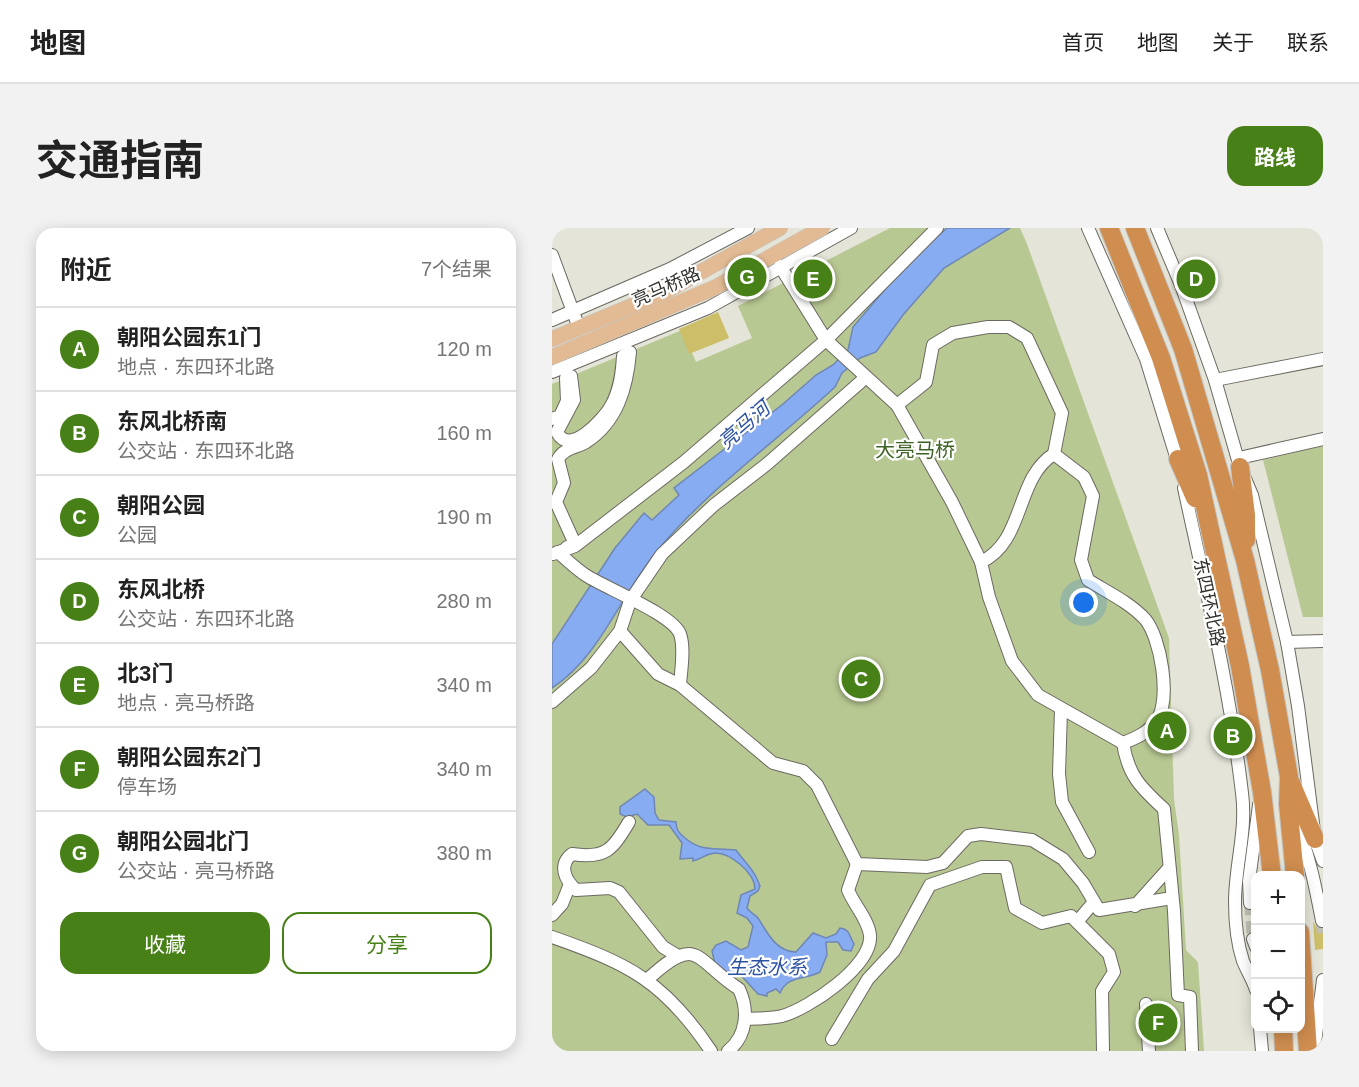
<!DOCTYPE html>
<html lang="zh">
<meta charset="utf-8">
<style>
:root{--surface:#fff;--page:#f2f2f2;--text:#222;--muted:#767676;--line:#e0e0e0;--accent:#488018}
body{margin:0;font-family:Helvetica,"Noto Sans SC",sans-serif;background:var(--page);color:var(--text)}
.controls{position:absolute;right:18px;bottom:18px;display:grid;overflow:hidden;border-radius:12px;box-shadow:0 3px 15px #0003}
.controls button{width:54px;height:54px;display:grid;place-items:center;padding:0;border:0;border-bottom:2px solid var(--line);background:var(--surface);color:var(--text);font:30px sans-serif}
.you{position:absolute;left:532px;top:375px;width:21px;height:21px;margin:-15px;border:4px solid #fff;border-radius:50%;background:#1a73e8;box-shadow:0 0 0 9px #1a73e833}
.badge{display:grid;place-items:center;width:39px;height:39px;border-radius:50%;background:var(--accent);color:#fff;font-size:20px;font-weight:700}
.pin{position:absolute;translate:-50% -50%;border:3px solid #fff;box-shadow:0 2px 6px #0006}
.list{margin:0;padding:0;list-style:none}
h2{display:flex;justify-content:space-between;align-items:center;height:78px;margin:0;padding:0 24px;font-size:26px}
h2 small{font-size:20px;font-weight:400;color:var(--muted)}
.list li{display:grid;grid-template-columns:39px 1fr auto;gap:18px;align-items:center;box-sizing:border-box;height:84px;padding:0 24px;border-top:2px solid var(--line)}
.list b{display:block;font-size:22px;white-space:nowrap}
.list p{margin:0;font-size:20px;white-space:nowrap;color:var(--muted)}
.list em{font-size:20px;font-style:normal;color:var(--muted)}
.actions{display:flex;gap:12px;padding:18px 24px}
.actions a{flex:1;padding:14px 0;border:2px solid var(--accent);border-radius:18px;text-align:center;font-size:21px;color:var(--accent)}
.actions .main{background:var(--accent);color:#fff}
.icon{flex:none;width:33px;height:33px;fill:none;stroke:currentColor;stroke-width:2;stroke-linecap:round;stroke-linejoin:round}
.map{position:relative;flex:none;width:771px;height:823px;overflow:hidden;border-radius:18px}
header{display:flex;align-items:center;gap:36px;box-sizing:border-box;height:84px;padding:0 30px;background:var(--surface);border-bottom:2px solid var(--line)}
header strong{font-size:28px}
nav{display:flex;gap:33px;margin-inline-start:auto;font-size:21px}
.intro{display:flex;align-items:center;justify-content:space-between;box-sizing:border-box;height:144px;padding:0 36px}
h1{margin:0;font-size:42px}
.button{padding:15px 27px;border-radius:18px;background:var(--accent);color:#fff;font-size:21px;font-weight:700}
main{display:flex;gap:36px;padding:0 36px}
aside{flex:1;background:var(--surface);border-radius:18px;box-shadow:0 3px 15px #0003}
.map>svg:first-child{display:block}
.green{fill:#b8c892}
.water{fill:#88acf2;stroke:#6e87b6;stroke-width:1.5}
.building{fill:#cdbf69}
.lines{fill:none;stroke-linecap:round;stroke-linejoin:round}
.minor-tunnel{stroke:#c1c0b5;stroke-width:12;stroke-dasharray:12 6;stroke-linecap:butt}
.minor-casing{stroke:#6b6960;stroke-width:14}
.major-casing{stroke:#c5c5c4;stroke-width:16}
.highway-casing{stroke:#c5c5c4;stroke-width:20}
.minor{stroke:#fff;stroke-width:12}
.major{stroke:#e2bb95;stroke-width:15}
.highway{stroke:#cf8d4f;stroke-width:18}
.labels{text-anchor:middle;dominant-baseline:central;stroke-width:4.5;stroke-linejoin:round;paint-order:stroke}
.street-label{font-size:18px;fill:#30302b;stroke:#fff}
.water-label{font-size:20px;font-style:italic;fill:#2c52a4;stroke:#fff}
.neighbourhood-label{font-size:20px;fill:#3e6224;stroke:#fff}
</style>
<header>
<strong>地图</strong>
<nav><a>首页</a><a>地图</a><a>关于</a><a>联系</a></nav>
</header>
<div class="intro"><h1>交通指南</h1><a class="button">路线</a></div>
<main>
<aside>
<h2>附近<small>7个结果</small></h2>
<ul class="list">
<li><span class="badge">A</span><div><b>朝阳公园东1门</b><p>地点 · 东四环北路</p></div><em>120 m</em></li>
<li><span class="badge">B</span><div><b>东风北桥南</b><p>公交站 · 东四环北路</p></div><em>160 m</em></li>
<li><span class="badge">C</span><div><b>朝阳公园</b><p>公园</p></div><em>190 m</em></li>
<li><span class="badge">D</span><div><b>东风北桥</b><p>公交站 · 东四环北路</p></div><em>280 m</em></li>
<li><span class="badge">E</span><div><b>北3门</b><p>地点 · 亮马桥路</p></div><em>340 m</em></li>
<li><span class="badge">F</span><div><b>朝阳公园东2门</b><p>停车场</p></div><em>340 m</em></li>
<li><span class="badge">G</span><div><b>朝阳公园北门</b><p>公交站 · 亮马桥路</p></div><em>380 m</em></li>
</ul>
<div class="actions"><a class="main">收藏</a><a>分享</a></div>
</aside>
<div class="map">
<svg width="771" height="823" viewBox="0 0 771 823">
<rect width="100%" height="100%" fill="#e5e4d8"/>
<g class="green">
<path d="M 338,0 L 468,0 L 475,16 L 617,410 L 622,571 L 627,607 L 634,722 L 646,734 L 652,823 L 0,823 L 0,156 L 130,102 L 144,134 L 200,110 L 186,78 Z"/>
<path d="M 771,218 L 771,389 L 751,389 L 711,232 Z"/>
</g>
<g class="water">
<path d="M 395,0 L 458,0 L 392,40 L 351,87 L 324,124 L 308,130 L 290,145 L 283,159 C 226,212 154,263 105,323 C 69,366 48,429 0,460 L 0,416 L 63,320 L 92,285 L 100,292 L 127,267 L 122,260 L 231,176 L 264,147 L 281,137 L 296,122 L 301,99 L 358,32 Z"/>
<path d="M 93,561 L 102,569 L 103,585 L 107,592 L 124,594 C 124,602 127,605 133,610 C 151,625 162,619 184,622 C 194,636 202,641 208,658 L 206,663 L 198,668 L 195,680 C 198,685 203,686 206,690 C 215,704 224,724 244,724 L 261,705 L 274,710 L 284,706 L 288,700 C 298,701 297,708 302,716 L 299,723 L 291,722 L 286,714 L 274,714 L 275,727 L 268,744 C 254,752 235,747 228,765 L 224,761 L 215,765 L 215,768 L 206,766 L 185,743 L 175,747 L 163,736 L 160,723 L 164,717 L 174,713 L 189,722 L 196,719 L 201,698 L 195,690 L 185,685 L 189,667 L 203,661 C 203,645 179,625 163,625 C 153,626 150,631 141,633 L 141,630 L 128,631 L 130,615 L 117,597 L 96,597 L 85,586 L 75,589 L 68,586 L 68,579 Z"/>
</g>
<g class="building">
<path d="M 268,41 L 273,51 L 254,60 L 250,51 Z"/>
<path d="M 166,84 L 177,110 L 137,126 L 127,101 Z"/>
<path d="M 761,693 L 764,699 L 771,701 L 771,721 L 763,722 Z"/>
</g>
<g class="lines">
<g class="minor-tunnel">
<path d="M 698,675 L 701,711"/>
<path d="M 770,693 L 771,709"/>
</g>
<defs>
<g id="minor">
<path d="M 536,0 L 594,131 L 627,238"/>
<path d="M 605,0 L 629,57 L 663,152 L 688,239 L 700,267 L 735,414 L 746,478 L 763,611 L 771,633"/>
<path d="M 0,27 L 27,100"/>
<path d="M 228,38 L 274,112 L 345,177 L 400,274 L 429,334 L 437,369 L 460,433 L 486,467 L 571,515 C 576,547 588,559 612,581 L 622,683 L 626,767 L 638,769 L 640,823"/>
<path d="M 0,92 L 118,41 L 196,0"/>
<path d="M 0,144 L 156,80 L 299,0"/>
<path d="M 663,152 L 771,131"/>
<path d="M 345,177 L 374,154 L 381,117 L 401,105 L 436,99 L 457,99 L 475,110 L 510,185 L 502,226 L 532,249 L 541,268 L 529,332 L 536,352 C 555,364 577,374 593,391 C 609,410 619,471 605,492 C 596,505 584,510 571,515"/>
<path d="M 0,191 L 8,188 L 15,173 L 14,150 L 19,148 L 22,172 L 5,204 C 17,229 51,192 59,178 C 68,162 70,145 71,128 L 78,124 C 75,160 65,194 34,214 C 24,220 12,220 6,231 L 12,255 L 4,274 L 23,316 L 15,319"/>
<path d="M 687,230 L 771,211"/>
<path d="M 632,260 C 654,362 678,462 690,565 C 695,603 683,637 683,674 C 683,693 685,715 691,733 C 695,743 701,752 704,762"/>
<path d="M 6,324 C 15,332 24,341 35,348 C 56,361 121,387 128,406 C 133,420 129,442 128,457 L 221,535 L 251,543 L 265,557 L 305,636 L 375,639 L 391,635 L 416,608 L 429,606 L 480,612 L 511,631 L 531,655 L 547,682 L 620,670"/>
<path d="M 1,326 L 23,318 L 132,234 L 274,112 L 385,0"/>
<path d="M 429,334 C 473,314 463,250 502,226"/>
<path d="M 68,403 L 106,446 L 128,457"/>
<path d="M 735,414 L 771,413"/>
<path d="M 0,474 L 39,440 L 68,403 L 78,373 L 110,326 L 162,277 L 215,236 L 313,150"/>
<path d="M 509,482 L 507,546 L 510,574 L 537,624"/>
<path d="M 741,587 C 756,622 763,656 770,693"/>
<path d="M 77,594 C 60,622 54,631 20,626 C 6,637 13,652 24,662 L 58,660 L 67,664 L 111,719 L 126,728"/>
<path d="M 698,675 L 697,653 L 707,577"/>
<path d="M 583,678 L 617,640"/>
<path d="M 0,687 L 10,676 L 18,656"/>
<path d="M 525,694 L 541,675"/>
<path d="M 0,709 C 77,736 112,753 159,823"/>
<path d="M 701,711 L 704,719"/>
<path d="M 96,751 C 147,704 143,733 187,761 C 197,782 195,808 176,823"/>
<path d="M 594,776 L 597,823"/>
<path d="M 193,791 C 205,790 218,791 230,788 C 256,781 321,738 318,707 C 316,691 302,677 296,662 L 305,636"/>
<path d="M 708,800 L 710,823"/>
<path d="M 280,811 L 316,751 L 342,723 L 378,657 L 430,639 L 454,639 L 463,680 L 490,695 L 519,688 L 557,726 L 562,744 L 550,763 L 551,823"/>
<path d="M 762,823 L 771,752"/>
</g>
<g id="major">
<path d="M 0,111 L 111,65 L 228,0"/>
<path d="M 0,129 L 164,59 L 270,0"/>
</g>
<g id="highway">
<path d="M 557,0 L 609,130 L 646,247 L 688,438 L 710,564 L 720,648"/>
<path d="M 583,0 L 631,121 L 693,332 L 718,442 L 737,549 L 736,576 L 743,648"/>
<path d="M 626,231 L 643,270"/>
<path d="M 688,239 L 694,287 L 694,312"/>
<path d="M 739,555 L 763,611"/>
<path d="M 748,704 L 756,823"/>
<path d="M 731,800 L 732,823"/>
</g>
</defs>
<use href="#minor" class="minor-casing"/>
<use href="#major" class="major-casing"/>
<use href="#highway" class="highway-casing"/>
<use href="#minor" class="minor"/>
<use href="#major" class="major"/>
<use href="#highway" class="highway"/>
</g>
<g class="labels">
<g class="street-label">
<text transform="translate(114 59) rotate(-24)">亮马桥路</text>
<text transform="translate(657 374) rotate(78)">东四环北路</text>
</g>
<g class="water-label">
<text transform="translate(192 197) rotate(-41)">亮马河</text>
<text x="215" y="739">生态水系</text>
</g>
<g class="neighbourhood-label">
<text x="363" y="222">大亮马桥</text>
</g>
</g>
</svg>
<div class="controls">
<button>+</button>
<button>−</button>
<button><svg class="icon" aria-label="locate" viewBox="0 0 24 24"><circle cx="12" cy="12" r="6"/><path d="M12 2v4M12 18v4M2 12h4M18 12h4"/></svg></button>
</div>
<div class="you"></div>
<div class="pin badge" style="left:615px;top:503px">A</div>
<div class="pin badge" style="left:681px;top:508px">B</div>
<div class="pin badge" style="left:309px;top:451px">C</div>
<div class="pin badge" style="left:644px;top:51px">D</div>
<div class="pin badge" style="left:261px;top:51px">E</div>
<div class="pin badge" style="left:606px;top:795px">F</div>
<div class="pin badge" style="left:195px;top:49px">G</div>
</div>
</main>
